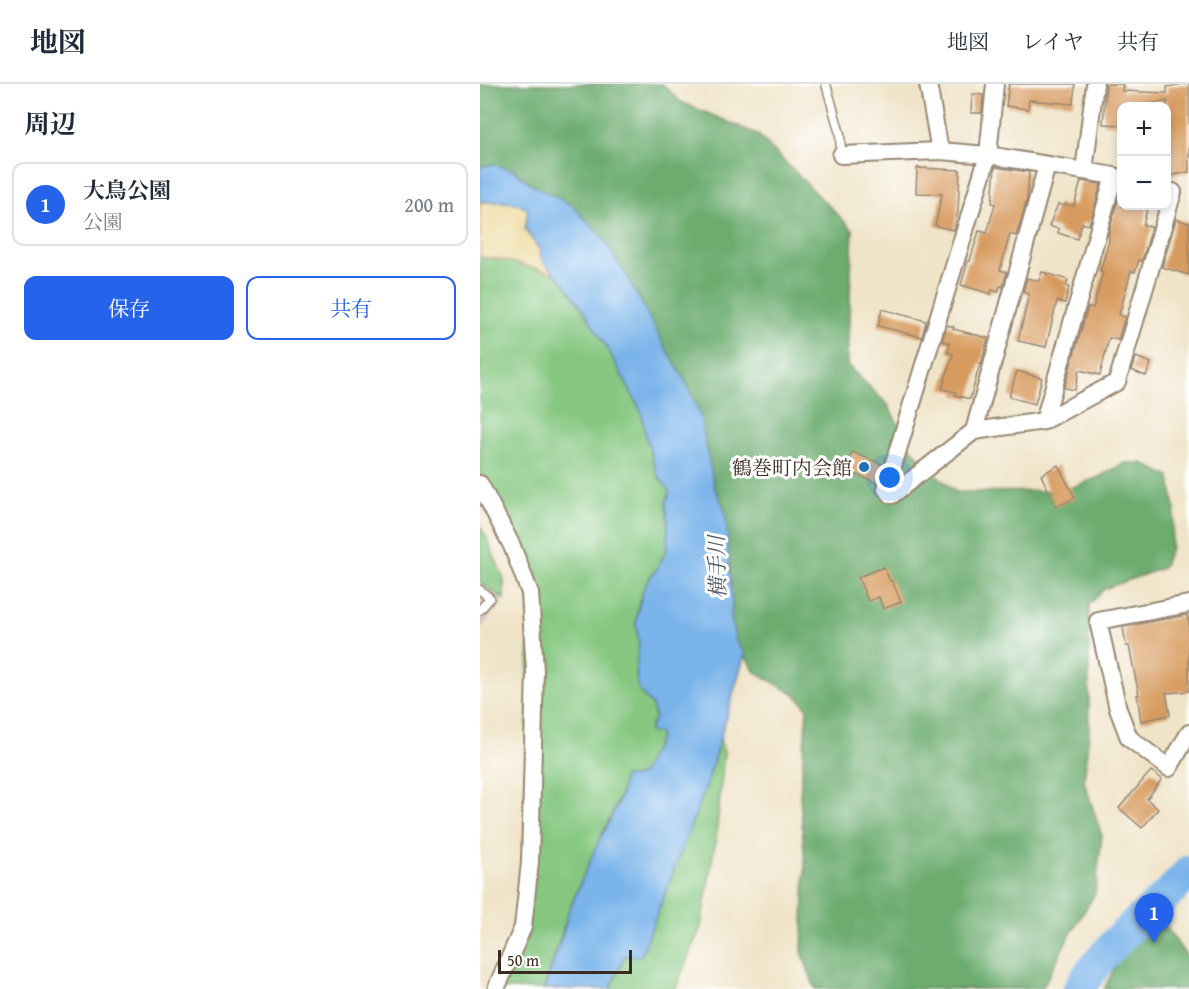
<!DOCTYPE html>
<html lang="ja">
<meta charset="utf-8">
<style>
:root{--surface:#fff;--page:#f2f2f3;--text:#1f2937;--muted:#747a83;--line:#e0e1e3;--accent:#2563eb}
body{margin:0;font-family:"Gentium Book Plus","Noto Serif JP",serif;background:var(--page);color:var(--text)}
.controls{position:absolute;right:18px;top:18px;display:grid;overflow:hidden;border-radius:12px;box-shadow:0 3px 9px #0003}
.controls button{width:54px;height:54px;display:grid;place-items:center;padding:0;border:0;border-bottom:2px solid var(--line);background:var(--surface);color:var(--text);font:30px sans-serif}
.scale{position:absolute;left:18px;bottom:15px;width:134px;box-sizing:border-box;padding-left:6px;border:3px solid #3b2a1e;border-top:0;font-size:16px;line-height:21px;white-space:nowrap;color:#3b2a1e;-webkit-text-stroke:4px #fff;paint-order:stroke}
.you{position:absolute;left:410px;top:394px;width:21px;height:21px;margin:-15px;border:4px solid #fff;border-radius:50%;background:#1a73e8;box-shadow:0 0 0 9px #1a73e833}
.badge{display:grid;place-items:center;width:39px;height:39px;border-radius:50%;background:var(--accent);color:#fff;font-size:20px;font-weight:700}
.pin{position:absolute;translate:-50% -50px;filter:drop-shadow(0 2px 3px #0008)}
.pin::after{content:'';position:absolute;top:32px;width:21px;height:18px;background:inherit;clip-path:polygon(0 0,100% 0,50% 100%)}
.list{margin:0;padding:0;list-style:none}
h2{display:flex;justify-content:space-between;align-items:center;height:78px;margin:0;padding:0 24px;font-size:26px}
h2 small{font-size:20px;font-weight:400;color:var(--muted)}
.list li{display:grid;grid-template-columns:39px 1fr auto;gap:18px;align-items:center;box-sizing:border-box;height:84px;margin:0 12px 12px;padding:0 12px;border:2px solid var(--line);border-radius:12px}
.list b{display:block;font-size:22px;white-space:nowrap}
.list p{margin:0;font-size:20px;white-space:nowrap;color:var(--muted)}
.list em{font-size:20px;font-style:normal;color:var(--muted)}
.actions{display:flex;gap:12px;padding:18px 24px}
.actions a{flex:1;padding:14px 0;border:2px solid var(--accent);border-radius:12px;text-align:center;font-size:21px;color:var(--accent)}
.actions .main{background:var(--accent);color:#fff}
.map{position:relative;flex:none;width:709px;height:905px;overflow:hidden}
header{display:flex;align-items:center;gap:36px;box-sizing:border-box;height:84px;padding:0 30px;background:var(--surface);border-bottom:2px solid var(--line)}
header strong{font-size:28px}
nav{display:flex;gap:33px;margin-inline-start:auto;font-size:21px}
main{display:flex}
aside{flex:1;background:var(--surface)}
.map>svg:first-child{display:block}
.industrial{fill:#cec1ba}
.green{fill:#85c780;stroke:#60784f;stroke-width:1.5}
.forest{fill:#6cac6e;stroke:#546b46;stroke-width:1.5}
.sand{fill:#eeda9e;stroke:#94825e;stroke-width:1.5}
.water{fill:#79b4ea;stroke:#5a6f84;stroke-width:1.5}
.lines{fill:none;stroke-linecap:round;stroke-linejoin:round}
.river{stroke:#79b4ea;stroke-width:32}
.building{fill:#d89b5f}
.service-casing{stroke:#968773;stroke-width:11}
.minor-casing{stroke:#968773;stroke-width:20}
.service{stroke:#fff;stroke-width:8}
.minor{stroke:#fff;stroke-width:16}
.poi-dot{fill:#1f6fb2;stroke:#fff;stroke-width:2}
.labels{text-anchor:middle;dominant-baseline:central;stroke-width:6;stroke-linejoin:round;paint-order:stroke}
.poi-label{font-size:20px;fill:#3b2a1e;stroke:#fff;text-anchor:end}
.water-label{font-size:21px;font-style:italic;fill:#515a65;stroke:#fff}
</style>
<header>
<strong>地図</strong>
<nav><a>地図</a><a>レイヤ</a><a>共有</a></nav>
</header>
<main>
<aside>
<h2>周辺<small></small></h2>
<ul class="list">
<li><span class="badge">1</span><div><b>大鳥公園</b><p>公園</p></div><em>200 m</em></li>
</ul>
<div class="actions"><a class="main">保存</a><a>共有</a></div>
</aside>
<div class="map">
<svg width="709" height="905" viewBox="0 0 709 905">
<rect width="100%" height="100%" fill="#fff"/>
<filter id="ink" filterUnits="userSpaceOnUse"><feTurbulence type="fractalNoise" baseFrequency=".0167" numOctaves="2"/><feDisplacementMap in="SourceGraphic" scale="12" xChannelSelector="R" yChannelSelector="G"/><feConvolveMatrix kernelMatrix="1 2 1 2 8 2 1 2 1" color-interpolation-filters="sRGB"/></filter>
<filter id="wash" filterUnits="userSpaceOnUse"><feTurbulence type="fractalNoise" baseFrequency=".008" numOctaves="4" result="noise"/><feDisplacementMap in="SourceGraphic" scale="24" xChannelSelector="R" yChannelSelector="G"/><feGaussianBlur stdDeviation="1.35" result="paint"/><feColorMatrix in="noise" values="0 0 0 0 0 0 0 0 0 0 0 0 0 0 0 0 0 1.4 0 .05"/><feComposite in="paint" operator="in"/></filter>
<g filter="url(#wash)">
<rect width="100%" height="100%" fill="#f0e4c8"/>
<path class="industrial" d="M 0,498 L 24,515 L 0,546 Z"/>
<g class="green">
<path d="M 0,173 L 19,175 L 74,189 L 83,197 L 103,225 L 129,267 L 161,327 L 166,353 L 179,394 L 189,406 L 189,411 L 186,419 L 188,437 L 187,465 L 176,486 L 169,495 L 159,518 L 157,530 L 156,540 L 159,559 L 156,584 L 157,599 L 160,608 L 172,621 L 175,633 L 170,643 L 178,648 L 180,654 L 161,691 L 144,694 C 140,722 123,744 113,770 C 105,790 95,810 88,830 C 80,855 72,880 64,905 L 16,905 L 43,842 L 50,509 L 0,400 Z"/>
<path d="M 0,442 L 6,452 L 24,496 L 24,515 L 0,498 Z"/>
<path d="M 240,655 L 244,669 L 236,753 L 221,842 L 195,905 L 130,905 L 145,872 L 161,872 L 226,702 Z"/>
</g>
<g class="forest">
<path d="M 0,0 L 182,0 L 201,18 L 277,50 L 373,146 L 367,281 L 408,321 L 430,363 L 450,385 L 476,408 L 583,407 L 619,393 L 645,379 L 662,379 L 690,393 L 695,426 L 691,463 L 683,484 L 624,505 L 609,521 L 609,649 L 604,697 L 622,752 L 615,810 L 588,854 L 562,905 L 335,905 L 322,868 L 325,781 L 320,712 L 327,624 L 316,611 L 275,588 L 258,561 L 255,554 L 251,534 L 252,517 L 246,434 L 244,424 L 234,402 L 220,331 L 213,315 L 204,295 L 180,255 L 148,194 L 124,156 L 92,121 L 54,102 L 33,86 L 12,80 L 0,83 Z"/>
<path d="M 685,841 L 709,876 L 709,905 L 624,905 L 639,875 L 661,850 Z"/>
</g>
<path class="sand" d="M 0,118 C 15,118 36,115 48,126 L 48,150 L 60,166 L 63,177 L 74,189 L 19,175 L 0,173 Z"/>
<path class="water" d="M 12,80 L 33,86 L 54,102 L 92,121 L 124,156 L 148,194 L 180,254 L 204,295 L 213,315 L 220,331 L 234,402 L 244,424 L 246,434 L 252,517 L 251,534 L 255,554 L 258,561 L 265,570 L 226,702 L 161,872 L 145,872 L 130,905 L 64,905 L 82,852 L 88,829 L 115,765 L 138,720 L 142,705 L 144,693 L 156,693 L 161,691 L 180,654 L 178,648 L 172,649 L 169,647 L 175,633 L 172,621 L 160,608 L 157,599 L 156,584 L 159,559 L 156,540 L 157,530 L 163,506 L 169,495 L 176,486 L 187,465 L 188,437 L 186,419 L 189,411 L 189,406 L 177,390 L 166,353 L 161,327 L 129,267 L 103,225 L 83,197 L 62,177 L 60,166 L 45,145 L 48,126 C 36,115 15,118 0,118 L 0,83 Z"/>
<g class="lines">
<path class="river" d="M 599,905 C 611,884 636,857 654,840 C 673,823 693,808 709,787"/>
</g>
<g id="blocks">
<g class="building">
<path d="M 529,0 L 595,0 L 593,20 L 549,16 L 548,25 L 526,22 Z"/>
<path d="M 626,0 L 643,0 L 642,7 L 687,9 L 687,3 L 702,0 L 709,0 L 709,88 L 687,92 L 687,17 L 659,22 L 642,22 L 642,41 L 623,40 Z"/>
<path d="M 492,10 L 503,11 L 502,29 L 491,29 Z"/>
<path d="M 515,83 L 549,88 L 547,115 L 543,130 L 536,152 L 530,150 L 520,186 L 527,188 L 523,203 L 520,202 L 518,208 L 512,206 L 511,210 L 481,201 L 488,177 L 490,177 L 499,147 L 507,149 L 515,120 L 512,119 Z"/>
<path d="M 437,84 L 480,86 L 478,127 L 474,146 L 455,142 L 462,110 L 436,109 Z"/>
<path d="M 601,97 L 621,100 L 609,141 L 602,139 L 597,155 L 578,149 L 579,145 L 569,142 L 578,120 L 584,122 L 585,120 L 594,122 Z"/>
<path d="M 641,105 L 642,122 L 668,122 L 663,141 L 672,143 L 662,177 L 659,176 L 655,188 L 651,187 L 639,231 L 645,233 L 638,256 L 629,254 L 620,291 L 599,286 L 595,306 L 584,304 L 608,223 L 613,224 L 623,188 L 620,187 L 629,157 L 629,152 L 628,152 Z"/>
<path d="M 696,135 L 709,139 L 709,191 L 682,183 Z"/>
<path d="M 562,188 L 588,196 L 586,202 L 589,203 L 585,219 L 577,217 L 566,263 L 538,257 L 549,210 L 543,208 L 547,194 L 559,197 Z"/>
<path d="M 402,225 L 446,237 L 442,253 L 398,242 Z"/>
<path d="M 467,241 L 474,243 L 473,245 L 508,254 L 501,281 L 500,280 L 490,315 L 475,311 L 476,308 L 462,305 L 473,270 L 467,268 L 470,259 L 462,257 Z"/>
<path d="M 656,273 L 671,279 L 666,292 L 651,286 Z"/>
<path d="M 537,287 L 562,294 L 555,320 L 529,313 Z"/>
<path d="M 372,368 L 402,380 L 397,399 L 365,386 Z"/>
<path d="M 578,381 L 595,414 L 576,423 L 561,391 Z"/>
<path d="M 404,483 L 410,497 L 412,497 L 421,518 L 403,525 L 399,513 L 388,517 L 378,493 Z"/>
<path d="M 707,531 L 708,536 L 709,536 L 709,607 L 686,609 L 690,631 L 661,637 L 657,611 L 659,611 L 649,562 L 646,562 L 643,543 Z"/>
<path d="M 671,687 L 682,695 L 667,715 L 678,725 L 662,744 L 639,724 Z"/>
</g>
</g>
</g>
<g filter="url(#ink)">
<use href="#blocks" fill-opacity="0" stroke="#968773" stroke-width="1.5"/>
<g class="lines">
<defs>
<g id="service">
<path d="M 346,0 L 360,50 L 361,71"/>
<path d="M 0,506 L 10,514 L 0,526"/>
</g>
<g id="minor">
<path d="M 448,0 L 460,67"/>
<path d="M 515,0 L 508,71 L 406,405 L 412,411 L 494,347 L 564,337 L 637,298 L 693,108"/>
<path d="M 361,71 L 460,67 L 508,71 L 634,92 L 642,95"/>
<path d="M 604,87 L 615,0"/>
<path d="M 564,337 L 634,92"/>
<path d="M 494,347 L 567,81"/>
<path d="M 0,400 L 32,462 L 50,509 L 55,587 L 50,778 L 43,843 L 16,905"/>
<path d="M 709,520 L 618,537 L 638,625 L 649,654 L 689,684 L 709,649"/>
</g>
</defs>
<use href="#service" class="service-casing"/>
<use href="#minor" class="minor-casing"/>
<use href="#service" class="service"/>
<use href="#minor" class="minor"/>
</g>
</g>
<circle class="poi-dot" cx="384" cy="383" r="6"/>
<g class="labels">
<g class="poi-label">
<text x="372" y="383">鶴巻町内会館</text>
</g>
<g class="water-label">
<text transform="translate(237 483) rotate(-92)">横手川</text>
</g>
</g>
</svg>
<div class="controls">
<button>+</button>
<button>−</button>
</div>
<div class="scale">50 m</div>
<div class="you"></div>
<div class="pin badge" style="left:674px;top:859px">1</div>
</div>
</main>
